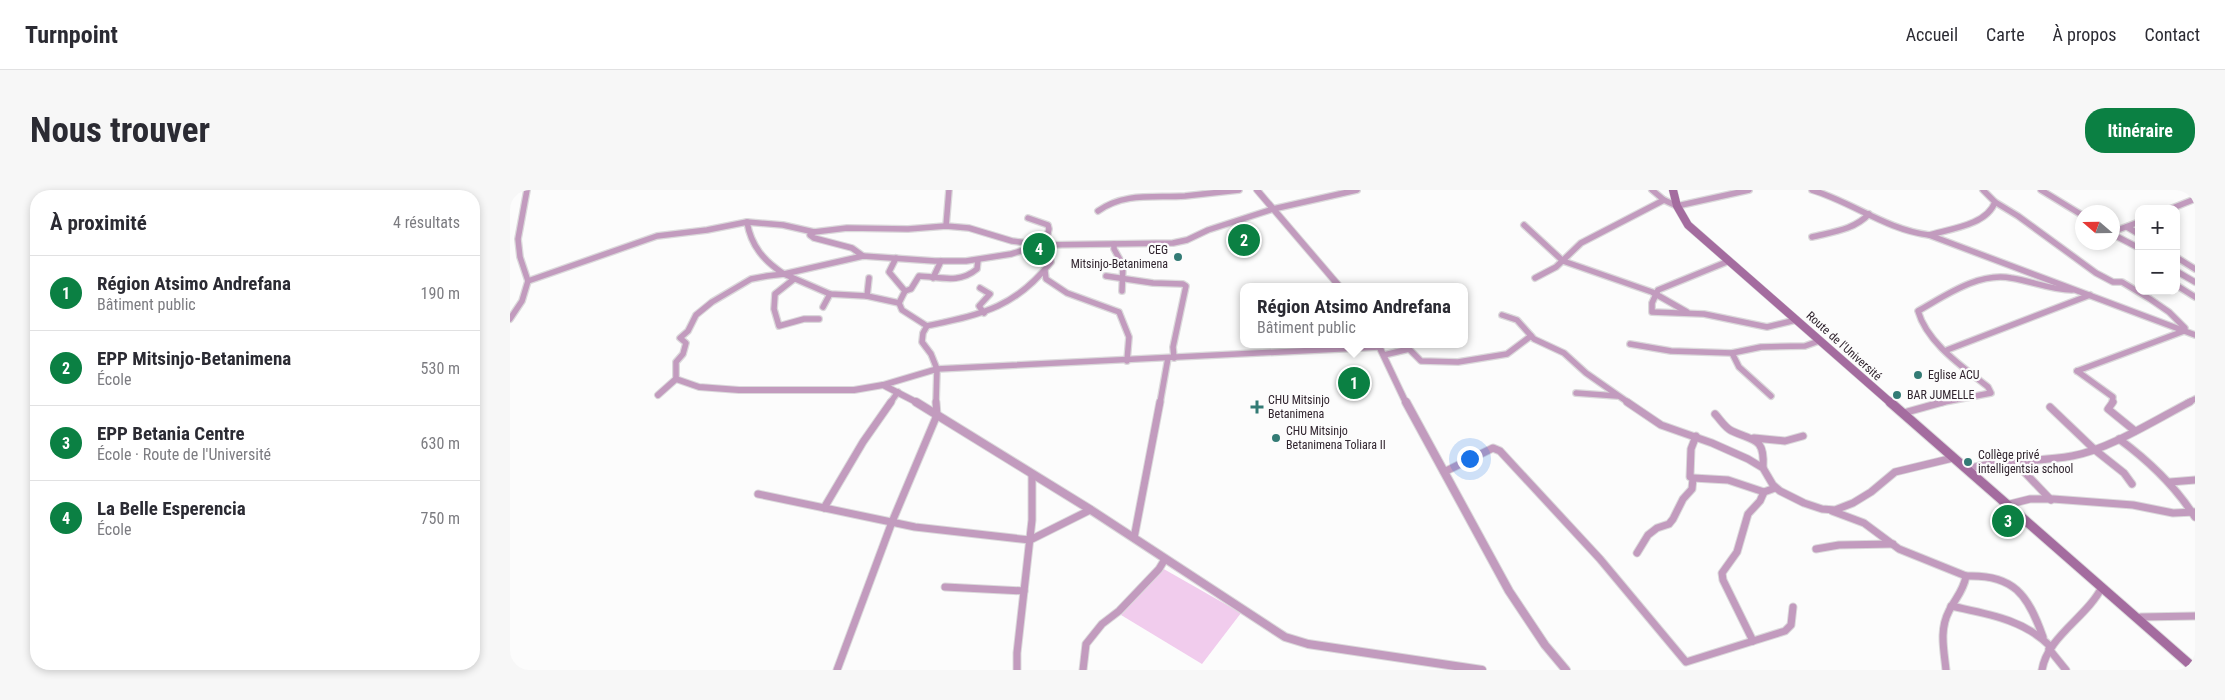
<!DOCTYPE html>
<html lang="fr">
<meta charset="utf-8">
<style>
:root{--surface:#fff;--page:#f7f7f7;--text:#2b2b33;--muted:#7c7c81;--line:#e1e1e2;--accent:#0b8043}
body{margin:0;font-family:"Roboto Condensed",sans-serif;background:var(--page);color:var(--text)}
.controls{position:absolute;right:15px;top:15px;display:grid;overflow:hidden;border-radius:10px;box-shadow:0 2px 8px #0003}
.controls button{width:45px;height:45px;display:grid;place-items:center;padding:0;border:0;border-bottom:1px solid var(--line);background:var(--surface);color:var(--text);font:25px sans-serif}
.compass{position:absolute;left:1565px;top:15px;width:45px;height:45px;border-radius:50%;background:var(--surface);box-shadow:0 2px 8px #0003;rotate:290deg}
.you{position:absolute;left:959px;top:268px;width:18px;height:18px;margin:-12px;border:4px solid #fff;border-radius:50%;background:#1a73e8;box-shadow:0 0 0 8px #1a73e833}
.badge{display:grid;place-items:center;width:32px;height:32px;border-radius:50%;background:var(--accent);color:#fff;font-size:16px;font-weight:700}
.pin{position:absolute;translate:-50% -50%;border:2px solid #fff;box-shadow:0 1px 5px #0006}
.popup{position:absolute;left:730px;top:93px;width:228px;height:65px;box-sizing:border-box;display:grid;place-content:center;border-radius:10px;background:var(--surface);filter:drop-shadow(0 1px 4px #0005);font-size:16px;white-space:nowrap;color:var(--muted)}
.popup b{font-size:19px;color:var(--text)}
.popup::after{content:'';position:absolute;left:50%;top:100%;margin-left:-10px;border:10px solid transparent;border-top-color:var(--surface)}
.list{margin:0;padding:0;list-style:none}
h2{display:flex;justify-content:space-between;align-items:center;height:65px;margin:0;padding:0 20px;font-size:21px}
h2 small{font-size:16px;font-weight:400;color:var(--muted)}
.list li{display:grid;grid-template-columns:32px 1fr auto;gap:15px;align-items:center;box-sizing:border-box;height:75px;padding:0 20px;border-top:1px solid var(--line)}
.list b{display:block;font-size:19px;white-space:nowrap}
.list p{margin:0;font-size:16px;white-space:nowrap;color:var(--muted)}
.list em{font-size:16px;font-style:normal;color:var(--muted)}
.map{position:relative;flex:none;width:1685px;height:480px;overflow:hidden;border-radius:20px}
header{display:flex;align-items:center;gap:30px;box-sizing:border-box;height:70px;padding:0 25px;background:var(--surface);border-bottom:1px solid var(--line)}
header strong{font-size:24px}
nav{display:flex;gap:28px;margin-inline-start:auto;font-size:18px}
.intro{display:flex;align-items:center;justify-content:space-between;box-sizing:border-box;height:120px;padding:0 30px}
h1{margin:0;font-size:35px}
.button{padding:12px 22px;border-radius:20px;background:var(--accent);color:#fff;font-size:18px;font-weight:700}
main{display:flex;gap:30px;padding:0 30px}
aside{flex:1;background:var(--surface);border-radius:20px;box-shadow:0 2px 8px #0003}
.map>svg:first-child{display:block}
.green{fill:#f1cced}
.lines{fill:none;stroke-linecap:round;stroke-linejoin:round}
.minor-far1-casing{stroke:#dbd9db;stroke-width:8}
.minor-casing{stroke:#dbd9db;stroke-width:9}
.tertiary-far1-casing{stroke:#dbd9db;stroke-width:8}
.tertiary-casing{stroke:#dbd9db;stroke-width:10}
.secondary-far1-casing{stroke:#dbd9db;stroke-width:9}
.secondary-casing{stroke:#dbd9db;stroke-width:11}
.minor-far1{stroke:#c29bbe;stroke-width:5.5}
.minor{stroke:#c29bbe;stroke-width:7}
.tertiary-far1{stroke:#c29bbe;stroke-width:6}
.tertiary{stroke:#c29bbe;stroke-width:8}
.secondary-far1{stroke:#a46c9f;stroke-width:8}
.secondary{stroke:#a46c9f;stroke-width:9}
.poi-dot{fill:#337b75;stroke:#fcfcfc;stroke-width:2}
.labels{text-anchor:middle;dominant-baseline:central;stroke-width:4.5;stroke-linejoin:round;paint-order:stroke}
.poi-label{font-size:12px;fill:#30242e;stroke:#fcfcfc;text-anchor:start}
.street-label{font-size:12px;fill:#30242e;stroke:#fcfcfc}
</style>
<header>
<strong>Turnpoint</strong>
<nav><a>Accueil</a><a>Carte</a><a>À propos</a><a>Contact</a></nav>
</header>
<div class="intro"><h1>Nous trouver</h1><a class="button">Itinéraire</a></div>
<main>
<aside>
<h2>À proximité<small>4 résultats</small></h2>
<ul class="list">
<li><span class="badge">1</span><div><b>Région Atsimo Andrefana</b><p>Bâtiment public</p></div><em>190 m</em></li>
<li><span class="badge">2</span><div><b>EPP Mitsinjo-Betanimena</b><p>École</p></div><em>530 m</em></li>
<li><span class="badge">3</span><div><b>EPP Betania Centre</b><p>École · Route de l'Université</p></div><em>630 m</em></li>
<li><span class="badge">4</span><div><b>La Belle Esperencia</b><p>École</p></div><em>750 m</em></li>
</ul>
</aside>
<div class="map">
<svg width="1685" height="480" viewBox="0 0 1685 480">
<rect width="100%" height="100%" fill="#fcfcfc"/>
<path class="green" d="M 652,378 L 731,423 L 692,474 L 611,425 Z"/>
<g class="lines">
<defs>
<g id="minor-far1">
<path d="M 1142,0 L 1154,10 L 1167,16 L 1239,0"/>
<path d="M 1302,0 C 1342,12 1377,40 1419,45"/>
<path d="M 1473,0 L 1485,12 C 1477,35 1440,39 1419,45 L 1685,145"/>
<path d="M 1531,0 L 1572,25"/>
<path d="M 1485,12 L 1508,26 L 1586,83 L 1603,92 L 1612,92 L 1640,109 L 1659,122 L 1675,138 L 1674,141 L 1567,181"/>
<path d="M 1660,19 L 1685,9"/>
<path d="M 588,21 C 615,2 644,8 675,6 C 693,4 711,2 729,0"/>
<path d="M 518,28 L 538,35 L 539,39 L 535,55"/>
<path d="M 237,32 L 273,35 L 304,42 L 337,38 L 398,39 L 436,36 L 459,38 L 502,51 L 532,55 L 663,53 L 677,50 L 698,40 L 763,19 L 847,0"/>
<path d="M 1014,35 L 1053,71 L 1142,102 L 1177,122"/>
<path d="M 436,36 L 439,0"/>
<path d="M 1617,37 L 1629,44"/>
<path d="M 304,42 L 300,45 L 304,48 L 342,58 L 353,66"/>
<path d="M 1602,42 L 1629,32"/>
<path d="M 1602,44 L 1629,58"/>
<path d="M 1302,47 C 1322,42 1344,40 1359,24"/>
<path d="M 604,54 L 604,59 L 613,75 L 612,101"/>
<path d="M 1666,67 L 1685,79"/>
<path d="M 386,68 L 379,82 L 395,101 L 389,113"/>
<path d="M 1219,71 L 1148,100 L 1142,113 L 1142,122 L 1194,124 L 1257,137 L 1286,130"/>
<path d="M 535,81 L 536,89 L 557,103 L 609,122 L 619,147 L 617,171"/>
<path d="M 1666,81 L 1685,92"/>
<path d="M 596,86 L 643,93 L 673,94 L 676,96 L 663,157 L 664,168"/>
<path d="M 423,88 L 431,71"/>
<path d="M 1025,88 L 1046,77 L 1071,53 L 1154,10"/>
<path d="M 284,89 L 265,104 L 264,119 L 269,136 L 294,129 L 309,129"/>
<path d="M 18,91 L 147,46 L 197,40 L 237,32 C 241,56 254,71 274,84 L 353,66 L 425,71 L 456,71 L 501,64 L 530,55"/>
<path d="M 1666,95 L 1685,107"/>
<path d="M 470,98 L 480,104 L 469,116 L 474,123"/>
<path d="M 395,101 L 401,99 L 409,86 C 431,87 449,94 467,79 L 468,70"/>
<path d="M 357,106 L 359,88"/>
<path d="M 313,117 L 320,104"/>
<path d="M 992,125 L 1007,130 L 1024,149 L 1054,163 L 1076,183 L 1119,213"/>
<path d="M 0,129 L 12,111 L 18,91 L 10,67 L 8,49 L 17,0"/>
<path d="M 417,136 C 472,124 505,118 541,72 L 540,65 L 532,55"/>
<path d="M 1120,154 L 1161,161 L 1222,163 L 1251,157 L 1295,156 L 1309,151"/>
<path d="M 1437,160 L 1580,105"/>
<path d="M 1222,163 L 1229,177 L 1261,206"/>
<path d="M 874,165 L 899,159 L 911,171 L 948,172 L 997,164 L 1021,146"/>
<path d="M 1567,181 L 1603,207 L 1602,213"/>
<path d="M 166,189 L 166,172 L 173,164 L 176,153 L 170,148 L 178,141 L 186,125 L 202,112 L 241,89 L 257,86 L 274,84 L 320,104 L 357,106 L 389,113 L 392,120 L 417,136 L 413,143 L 412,152 L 421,164 L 427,179 L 869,157"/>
<path d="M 373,195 L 427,179 L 426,213"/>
<path d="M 1066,203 L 1107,206"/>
<path d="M 380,213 L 388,202"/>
<path d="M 650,213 L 658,168"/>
<path d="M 1429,213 L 1481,203 L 1478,197 C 1453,177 1417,153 1408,121 C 1435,106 1468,82 1501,88 C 1522,91 1541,100 1562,100"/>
<path d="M 1677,213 L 1685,209"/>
</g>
<g id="minor">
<path d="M 1117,212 L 1151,235 L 1202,253 L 1238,269 L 1253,278 L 1263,295 L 1270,301 L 1294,313 L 1312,319 L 1325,320 L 1343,313 L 1361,302 L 1385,282 L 1443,268"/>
<path d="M 1603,212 L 1598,219 L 1625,241"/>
<path d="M 1540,217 L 1585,260 L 1614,283 L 1622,294"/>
<path d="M 1397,222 L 1433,212"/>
<path d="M 1205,224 C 1210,229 1215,238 1222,241 C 1243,251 1255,247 1253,277"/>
<path d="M 1244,248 L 1275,251 L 1293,246"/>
<path d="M 1609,249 C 1639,271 1665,296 1685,327"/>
<path d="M 1503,270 L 1541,310"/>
<path d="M 1460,278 C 1494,270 1528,272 1562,266 C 1598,260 1647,229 1680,212"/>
<path d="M 934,282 L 983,258 L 990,261 L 1090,369 L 1176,472 L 1275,441 L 1281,435 L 1283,417"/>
<path d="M 1183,288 L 1218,290 L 1254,302"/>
<path d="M 1660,292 L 1685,290"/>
<path d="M 248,304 L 405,337 L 520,350 L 580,320"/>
<path d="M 1500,314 L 1520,309 L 1543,309 L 1623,315 L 1663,323 L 1685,322"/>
<path d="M 314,318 L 353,252 L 381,212"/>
<path d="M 1322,321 L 1354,333 L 1389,359 L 1456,386 C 1454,400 1445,409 1439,421 C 1429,440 1434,460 1436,480"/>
<path d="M 624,348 L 650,212"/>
<path d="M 1306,359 L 1329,355 L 1383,354"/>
<path d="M 1127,363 L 1138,345 L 1147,338 L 1159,334 L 1163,329 L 1173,309 L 1182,299 L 1183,288 L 1180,287 L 1181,259 L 1186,246"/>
<path d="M 1456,386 C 1504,384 1518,405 1533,447"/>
<path d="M 435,397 L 514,401"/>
<path d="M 1441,416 C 1477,424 1513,429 1540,456"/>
<path d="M 1631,427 L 1685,426"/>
<path d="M 1243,451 L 1213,390 L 1212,383 L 1227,362 L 1238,324 L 1250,311 L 1254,302 L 1265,298"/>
<path d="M 1539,459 L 1556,480"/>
<path d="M 327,480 L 382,332 L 427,225 L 426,212"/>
<path d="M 507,480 L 507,463 L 522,330 L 522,284"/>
<path d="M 573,480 L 576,454 L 592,434 L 609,421 L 649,379 L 655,369"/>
<path d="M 1532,480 C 1537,447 1577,427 1592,397"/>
</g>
<g id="tertiary-far1">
<path d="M 747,0 L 830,97"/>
<path d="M 868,154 L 896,213"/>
<path d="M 148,205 L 166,189 L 189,197 L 229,200 L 344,200 L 373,195 L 408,213"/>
</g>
<g id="tertiary">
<path d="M 406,212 L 581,320 L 775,447 L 798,454 L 972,480"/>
<path d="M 896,212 L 999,401 L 1035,455 L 1056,480"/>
</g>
<path id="secondary-far1" d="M 1163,0 L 1167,16 L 1178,35 L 1381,213"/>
<path id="secondary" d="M 1380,212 L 1685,479"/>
</defs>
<use href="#minor-far1" class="minor-far1-casing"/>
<use href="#minor" class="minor-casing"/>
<use href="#tertiary-far1" class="tertiary-far1-casing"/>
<use href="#tertiary" class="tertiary-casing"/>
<use href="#secondary-far1" class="secondary-far1-casing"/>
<use href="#secondary" class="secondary-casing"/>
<use href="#minor-far1" class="minor-far1"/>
<use href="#minor" class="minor"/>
<use href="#tertiary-far1" class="tertiary-far1"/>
<use href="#tertiary" class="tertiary"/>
<use href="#secondary-far1" class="secondary-far1"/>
<use href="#secondary" class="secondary"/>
</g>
<g class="poi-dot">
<circle cx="668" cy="67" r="5"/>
<circle cx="1408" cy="185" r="5"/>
<circle cx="1387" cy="205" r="5"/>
<path d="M744.5 209.5h5v5h5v5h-5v5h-5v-5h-5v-5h5z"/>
<circle cx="766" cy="248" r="5"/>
<circle cx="1458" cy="272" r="5"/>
</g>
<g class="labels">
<g class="poi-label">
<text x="658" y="60" text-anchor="end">CEG<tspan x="658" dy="14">Mitsinjo-Betanimena</tspan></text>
<text x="1418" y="185">Eglise ACU</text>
<text x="1397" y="205">BAR JUMELLE</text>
<text x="758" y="210">CHU Mitsinjo<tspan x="758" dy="14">Betanimena</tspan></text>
<text x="776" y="241">CHU Mitsinjo<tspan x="776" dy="14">Betanimena Toliara II</tspan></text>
<text x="1468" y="265">Collège privé<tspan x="1468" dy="14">intelligentsia school</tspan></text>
</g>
<g class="street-label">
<text transform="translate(1334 156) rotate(42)">Route de l'Université</text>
</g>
</g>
</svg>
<div class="controls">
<button>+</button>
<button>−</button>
</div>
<svg class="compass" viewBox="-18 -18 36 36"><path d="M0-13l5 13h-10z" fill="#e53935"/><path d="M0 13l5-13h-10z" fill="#7c7c81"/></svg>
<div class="you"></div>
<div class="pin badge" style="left:844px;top:193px">1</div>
<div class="popup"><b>Région Atsimo Andrefana</b>Bâtiment public</div>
<div class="pin badge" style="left:734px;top:50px">2</div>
<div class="pin badge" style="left:1498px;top:331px">3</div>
<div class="pin badge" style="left:529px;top:59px">4</div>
</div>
</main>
